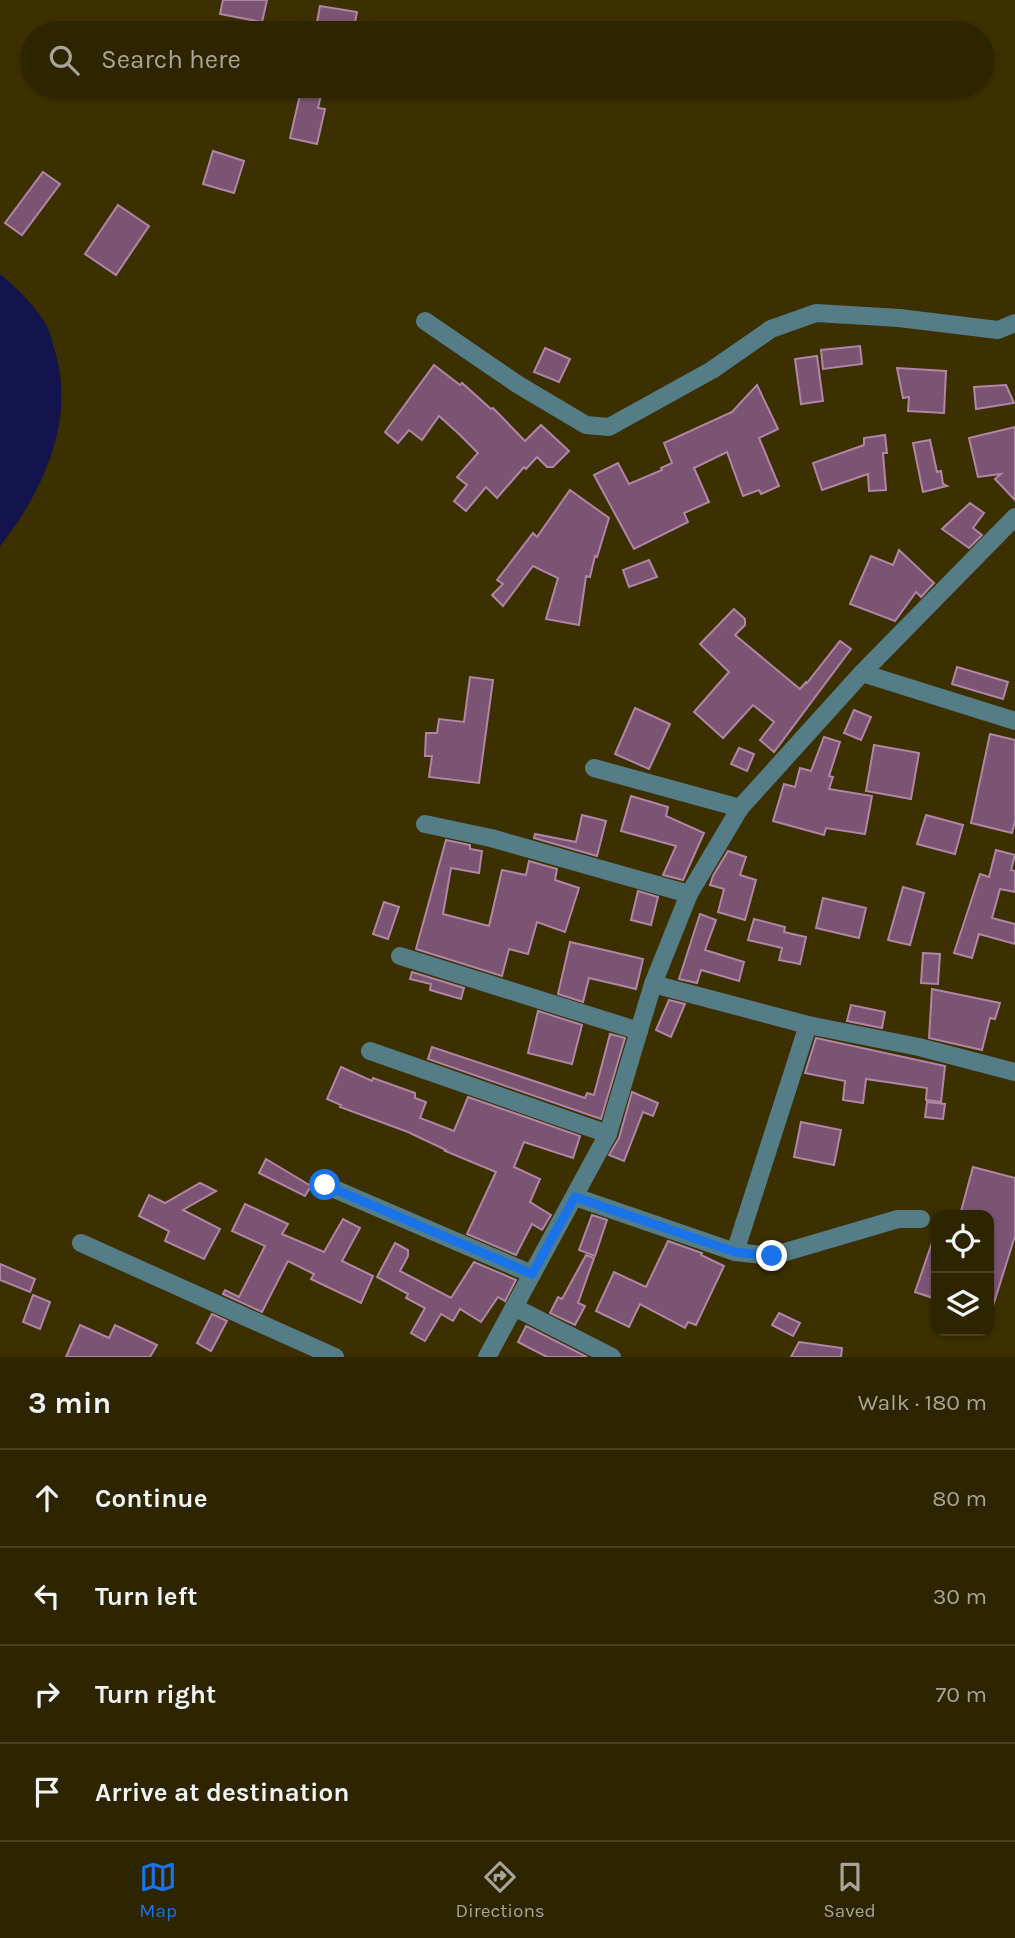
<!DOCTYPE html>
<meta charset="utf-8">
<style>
:root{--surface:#2d2400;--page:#39300f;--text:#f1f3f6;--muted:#a7a499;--line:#484122;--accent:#1a73e8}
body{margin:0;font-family:Karla,sans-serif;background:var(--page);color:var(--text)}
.controls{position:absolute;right:21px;bottom:21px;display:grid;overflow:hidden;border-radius:14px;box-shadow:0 2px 5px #0004}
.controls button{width:63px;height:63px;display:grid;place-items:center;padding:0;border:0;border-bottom:2px solid var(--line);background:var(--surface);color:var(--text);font:35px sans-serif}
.stop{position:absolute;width:21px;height:21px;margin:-16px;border:5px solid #1a73e8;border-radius:50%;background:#fff}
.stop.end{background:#1a73e8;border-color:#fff;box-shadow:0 2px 7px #0008}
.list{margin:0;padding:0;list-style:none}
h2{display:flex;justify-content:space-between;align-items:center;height:91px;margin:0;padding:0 28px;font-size:30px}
h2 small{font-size:23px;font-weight:400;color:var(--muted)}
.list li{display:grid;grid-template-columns:46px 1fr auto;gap:21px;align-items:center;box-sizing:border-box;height:98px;padding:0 28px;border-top:2px solid var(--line)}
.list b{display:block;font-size:26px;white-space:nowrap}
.list em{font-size:23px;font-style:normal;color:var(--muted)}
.icon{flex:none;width:38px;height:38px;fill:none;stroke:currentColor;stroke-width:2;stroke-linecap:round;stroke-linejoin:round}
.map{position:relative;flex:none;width:1015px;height:1357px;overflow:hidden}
.search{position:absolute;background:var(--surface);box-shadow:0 2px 5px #0004;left:21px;right:21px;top:21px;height:77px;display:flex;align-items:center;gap:18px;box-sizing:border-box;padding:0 24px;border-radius:38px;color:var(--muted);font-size:26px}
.sheet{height:483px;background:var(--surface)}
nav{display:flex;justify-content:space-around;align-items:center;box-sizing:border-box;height:98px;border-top:2px solid var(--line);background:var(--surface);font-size:19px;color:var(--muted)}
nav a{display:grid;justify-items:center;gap:4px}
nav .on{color:var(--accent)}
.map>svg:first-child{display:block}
.water{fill:#13144e}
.building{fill:#7a5472;stroke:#b086a6;stroke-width:2}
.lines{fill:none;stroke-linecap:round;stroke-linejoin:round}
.minor{stroke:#557d87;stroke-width:18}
.route{stroke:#1a73e8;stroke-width:9}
</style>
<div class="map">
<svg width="1015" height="1357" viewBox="0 0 1015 1357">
<rect width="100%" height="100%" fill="#3c3000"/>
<path class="water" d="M 0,274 C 16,287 33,304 44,321 C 50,329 52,342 55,351 C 76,420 43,492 0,546 Z"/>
<g class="building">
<path d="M 223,0 L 267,0 L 262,22 L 220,14 Z"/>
<path d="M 320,6 L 357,12 L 353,33 L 315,33 Z"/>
<path d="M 302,86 L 323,86 L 318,108 L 325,109 L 317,144 L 290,138 Z"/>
<path d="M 213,151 L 244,161 L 234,193 L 203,184 Z"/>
<path d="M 43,172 L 60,184 L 22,235 L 5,223 Z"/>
<path d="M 118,205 L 149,226 L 116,275 L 85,254 Z"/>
<path d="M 860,346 L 862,364 L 823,369 L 821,350 Z"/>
<path d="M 545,348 L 570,359 L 559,382 L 534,372 Z"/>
<path d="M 817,356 L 823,401 L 801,404 L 795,359 Z"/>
<path d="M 434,365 L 460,385 L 462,383 L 491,409 L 493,408 L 525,441 L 541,425 L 569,451 L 553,467 L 547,467 L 537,457 L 526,469 L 524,467 L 497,498 L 486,487 L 466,511 L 454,501 L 467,485 L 457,477 L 478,453 L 459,434 L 439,416 L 422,440 L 409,430 L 398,443 L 385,432 Z"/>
<path d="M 897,368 L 946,371 L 944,413 L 908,411 L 909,397 L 903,398 Z"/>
<path d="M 757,385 L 778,429 L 759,438 L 779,486 L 761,494 L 759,490 L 743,496 L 727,452 L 694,468 L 709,502 L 684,513 L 688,522 L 634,549 L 594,475 L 618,463 L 629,484 L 662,470 L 661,468 L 672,463 L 664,443 L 732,412 Z"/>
<path d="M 1006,385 L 1014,403 L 976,409 L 974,387 Z"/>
<path d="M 1015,427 L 1015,500 L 995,479 L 1001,474 L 978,477 L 969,438 Z"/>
<path d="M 885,435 L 887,453 L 883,453 L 886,490 L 869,491 L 868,474 L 822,490 L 813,463 L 864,445 L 864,438 Z"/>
<path d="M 930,440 L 937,472 L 941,471 L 943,484 L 947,486 L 923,492 L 913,443 Z"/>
<path d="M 570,490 L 609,518 L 597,557 L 595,556 L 590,577 L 586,576 L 579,625 L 546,619 L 558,578 L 533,566 L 503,606 L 492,595 L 503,584 L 497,580 L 533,533 L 537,537 Z"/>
<path d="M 970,503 L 984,513 L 973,528 L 982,535 L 969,548 L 942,529 Z"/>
<path d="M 899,550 L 934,583 L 921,597 L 916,592 L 895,621 L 850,604 L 871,556 L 893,565 Z"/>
<path d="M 649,560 L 657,577 L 629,587 L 623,570 Z"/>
<path d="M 734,609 L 745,619 L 745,625 L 735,635 L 800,689 L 806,682 L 807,683 L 840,641 L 851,649 L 774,752 L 760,740 L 774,722 L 753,705 L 723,738 L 694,712 L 729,672 L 700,644 Z"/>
<path d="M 957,667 L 1008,682 L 1003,699 L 952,684 Z"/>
<path d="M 470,677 L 493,680 L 479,783 L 429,777 L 432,756 L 425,756 L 426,733 L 437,733 L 439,719 L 464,722 Z"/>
<path d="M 635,708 L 670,724 L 649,769 L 615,754 Z"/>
<path d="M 854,710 L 871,717 L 861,740 L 844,733 Z"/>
<path d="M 990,734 L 1015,740 L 1015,821 L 1012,833 L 971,823 Z"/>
<path d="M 824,737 L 840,742 L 829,776 L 833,777 L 829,789 L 872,796 L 865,834 L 826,828 L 824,835 L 773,821 L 784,784 L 795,787 L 800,768 L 811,771 Z"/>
<path d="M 874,745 L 919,753 L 911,799 L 866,791 Z"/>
<path d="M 739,748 L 754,754 L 747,771 L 731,764 Z"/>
<path d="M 631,796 L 668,807 L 666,816 L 704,833 L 683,880 L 663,875 L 676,846 L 621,831 Z"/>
<path d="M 582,815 L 606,821 L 597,856 L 534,838 L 535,834 L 576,842 Z"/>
<path d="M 926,815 L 963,825 L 955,854 L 917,844 Z"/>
<path d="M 446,840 L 470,845 L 470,849 L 482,851 L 479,873 L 451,868 L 443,914 L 489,926 L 502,870 L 526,875 L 529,861 L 557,869 L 555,880 L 579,888 L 565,932 L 537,922 L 528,954 L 509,949 L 502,976 L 416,949 Z"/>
<path d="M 996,850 L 1015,855 L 1011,870 L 1015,871 L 1015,892 L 1000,889 L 992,918 L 1015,924 L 1015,944 L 979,934 L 972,958 L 954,953 L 980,874 L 989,877 Z"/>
<path d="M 728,851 L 746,857 L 740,875 L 756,880 L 745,920 L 718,912 L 724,889 L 710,885 L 713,876 Z"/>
<path d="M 903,887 L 924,893 L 910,945 L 888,940 Z"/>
<path d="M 638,891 L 658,897 L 651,925 L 631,920 Z"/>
<path d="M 823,898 L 866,908 L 859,938 L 816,928 Z"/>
<path d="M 384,902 L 399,907 L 388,939 L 373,934 Z"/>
<path d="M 700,914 L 716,920 L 705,950 L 744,962 L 739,981 L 701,970 L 697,983 L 679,979 Z"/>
<path d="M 754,919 L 785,927 L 784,932 L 806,937 L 800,964 L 779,960 L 782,948 L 748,940 Z"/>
<path d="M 570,942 L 643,959 L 636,989 L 589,978 L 583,1002 L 558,994 Z"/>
<path d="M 923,953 L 940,954 L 938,984 L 921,983 Z"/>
<path d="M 412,972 L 464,988 L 461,999 L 430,990 L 431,984 L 410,979 Z"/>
<path d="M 932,989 L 1000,1003 L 995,1019 L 990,1018 L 982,1050 L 929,1038 Z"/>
<path d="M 669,1000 L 685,1004 L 671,1037 L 656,1030 Z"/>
<path d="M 851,1005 L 885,1012 L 882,1028 L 847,1021 Z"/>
<path d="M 538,1011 L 582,1025 L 572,1064 L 528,1053 Z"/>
<path d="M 610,1034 L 625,1038 L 601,1119 L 428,1059 L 432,1047 L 585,1098 L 587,1093 L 594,1095 Z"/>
<path d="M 816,1038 L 945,1066 L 941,1102 L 926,1100 L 927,1088 L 866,1079 L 863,1103 L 843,1100 L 845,1081 L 805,1073 Z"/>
<path d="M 341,1067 L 372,1081 L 373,1078 L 415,1093 L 415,1098 L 426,1102 L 420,1118 L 454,1131 L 468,1097 L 580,1136 L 573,1158 L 524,1142 L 514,1167 L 540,1179 L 530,1202 L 551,1215 L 542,1230 L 532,1224 L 516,1255 L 467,1234 L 496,1172 L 445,1151 L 446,1150 L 408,1132 L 340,1107 L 341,1105 L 327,1099 Z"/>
<path d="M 632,1092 L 658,1103 L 653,1116 L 643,1112 L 624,1161 L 609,1155 L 619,1138 Z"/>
<path d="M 927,1102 L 945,1104 L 943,1119 L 925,1117 Z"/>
<path d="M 801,1122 L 841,1130 L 834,1165 L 794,1157 Z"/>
<path d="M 266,1159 L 311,1186 L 305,1196 L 259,1173 Z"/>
<path d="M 973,1167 L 1015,1178 L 1015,1236 L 992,1309 L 989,1308 L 989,1215 L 960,1215 Z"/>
<path d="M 200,1183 L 216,1191 L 183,1210 L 220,1229 L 204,1259 L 165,1241 L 169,1231 L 139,1216 L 149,1195 L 165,1203 Z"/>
<path d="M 245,1204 L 288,1224 L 282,1234 L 324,1252 L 343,1219 L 360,1228 L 342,1261 L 373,1276 L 361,1303 L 311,1279 L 314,1274 L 288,1261 L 262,1312 L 223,1294 L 225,1290 L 239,1297 L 265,1246 L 232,1231 Z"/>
<path d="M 592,1215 L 607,1220 L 595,1256 L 579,1250 Z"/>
<path d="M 934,1237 L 936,1238 L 936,1299 L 915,1292 Z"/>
<path d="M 668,1241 L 702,1253 L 701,1255 L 724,1266 L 696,1325 L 688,1322 L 685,1328 L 640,1304 L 629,1327 L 596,1311 L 614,1272 L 646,1287 Z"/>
<path d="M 395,1243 L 408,1250 L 408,1256 L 400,1271 L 451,1298 L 474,1262 L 516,1280 L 505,1301 L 498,1297 L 481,1322 L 460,1309 L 453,1321 L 441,1314 L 425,1341 L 411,1333 L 425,1308 L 406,1298 L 408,1294 L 377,1277 Z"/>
<path d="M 586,1255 L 594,1258 L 578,1303 L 585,1306 L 575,1325 L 550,1313 L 558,1297 L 562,1299 Z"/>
<path d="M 0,1264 L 35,1279 L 30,1292 L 0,1280 Z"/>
<path d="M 33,1295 L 50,1302 L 40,1329 L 23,1322 Z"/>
<path d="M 779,1313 L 800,1323 L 793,1336 L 772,1325 Z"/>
<path d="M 212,1314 L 227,1321 L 211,1351 L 197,1343 Z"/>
<path d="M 80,1325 L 109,1338 L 115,1325 L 157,1345 L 150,1357 L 66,1357 Z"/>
<path d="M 526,1326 L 587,1357 L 547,1357 L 518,1342 Z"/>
<path d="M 799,1342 L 842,1348 L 841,1357 L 791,1357 Z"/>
</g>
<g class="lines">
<g class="minor">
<path d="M 425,321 L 517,384 L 586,425 L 609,427 L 712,370 L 771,329 L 816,313 L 899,318 L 998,330 L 1015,323"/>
<path d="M 862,673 L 1015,721"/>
<path d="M 594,768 L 740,808"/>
<path d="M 425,824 L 491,838 L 689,894"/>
<path d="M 400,956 L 639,1031"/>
<path d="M 653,984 L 808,1025 L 919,1047 L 1015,1072"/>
<path d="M 370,1051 L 608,1134"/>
<path d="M 325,1185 L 532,1274"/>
<path d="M 575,1197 L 735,1252 L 772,1256 L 898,1219 L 921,1219"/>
<path d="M 81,1243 L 335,1357"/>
<path d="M 735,1252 L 808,1025"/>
<path d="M 514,1307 L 612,1357"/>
<path d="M 487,1357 L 608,1134 L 653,984 L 689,894 L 740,808 L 862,673 L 1015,517"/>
</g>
</g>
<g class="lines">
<path class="route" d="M 325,1185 L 532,1274 L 575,1197 L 735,1252 L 772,1256"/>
</g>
</svg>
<div class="controls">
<button><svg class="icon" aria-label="locate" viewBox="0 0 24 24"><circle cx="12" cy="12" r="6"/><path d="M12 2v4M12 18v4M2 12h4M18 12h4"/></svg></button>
<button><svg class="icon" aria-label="layers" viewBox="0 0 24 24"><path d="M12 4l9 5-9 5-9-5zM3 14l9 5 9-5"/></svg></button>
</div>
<div class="stop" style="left:325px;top:1185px"></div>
<div class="stop end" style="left:772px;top:1256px"></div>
<div class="search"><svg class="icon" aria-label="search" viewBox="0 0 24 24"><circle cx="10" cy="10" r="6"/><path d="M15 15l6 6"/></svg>Search here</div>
</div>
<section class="sheet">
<h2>3 min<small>Walk · 180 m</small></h2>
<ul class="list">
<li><svg class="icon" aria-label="ahead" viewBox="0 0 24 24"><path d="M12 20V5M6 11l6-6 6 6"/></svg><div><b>Continue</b></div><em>80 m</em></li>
<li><svg class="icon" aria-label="left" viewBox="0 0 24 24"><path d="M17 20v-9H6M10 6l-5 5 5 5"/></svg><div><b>Turn left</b></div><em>30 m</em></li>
<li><svg class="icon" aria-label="right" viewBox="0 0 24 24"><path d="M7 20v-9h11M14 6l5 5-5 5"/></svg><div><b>Turn right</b></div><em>70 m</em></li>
<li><svg class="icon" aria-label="arrive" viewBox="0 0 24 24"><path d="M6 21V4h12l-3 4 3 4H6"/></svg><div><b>Arrive at destination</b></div></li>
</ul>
</section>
<nav>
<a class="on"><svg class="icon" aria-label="map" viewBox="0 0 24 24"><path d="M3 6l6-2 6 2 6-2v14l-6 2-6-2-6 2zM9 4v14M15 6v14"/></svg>Map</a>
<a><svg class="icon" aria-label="directions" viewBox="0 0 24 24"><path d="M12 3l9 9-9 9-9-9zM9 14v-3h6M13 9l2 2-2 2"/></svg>Directions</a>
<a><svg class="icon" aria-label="saved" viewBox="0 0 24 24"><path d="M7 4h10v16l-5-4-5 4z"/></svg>Saved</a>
</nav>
